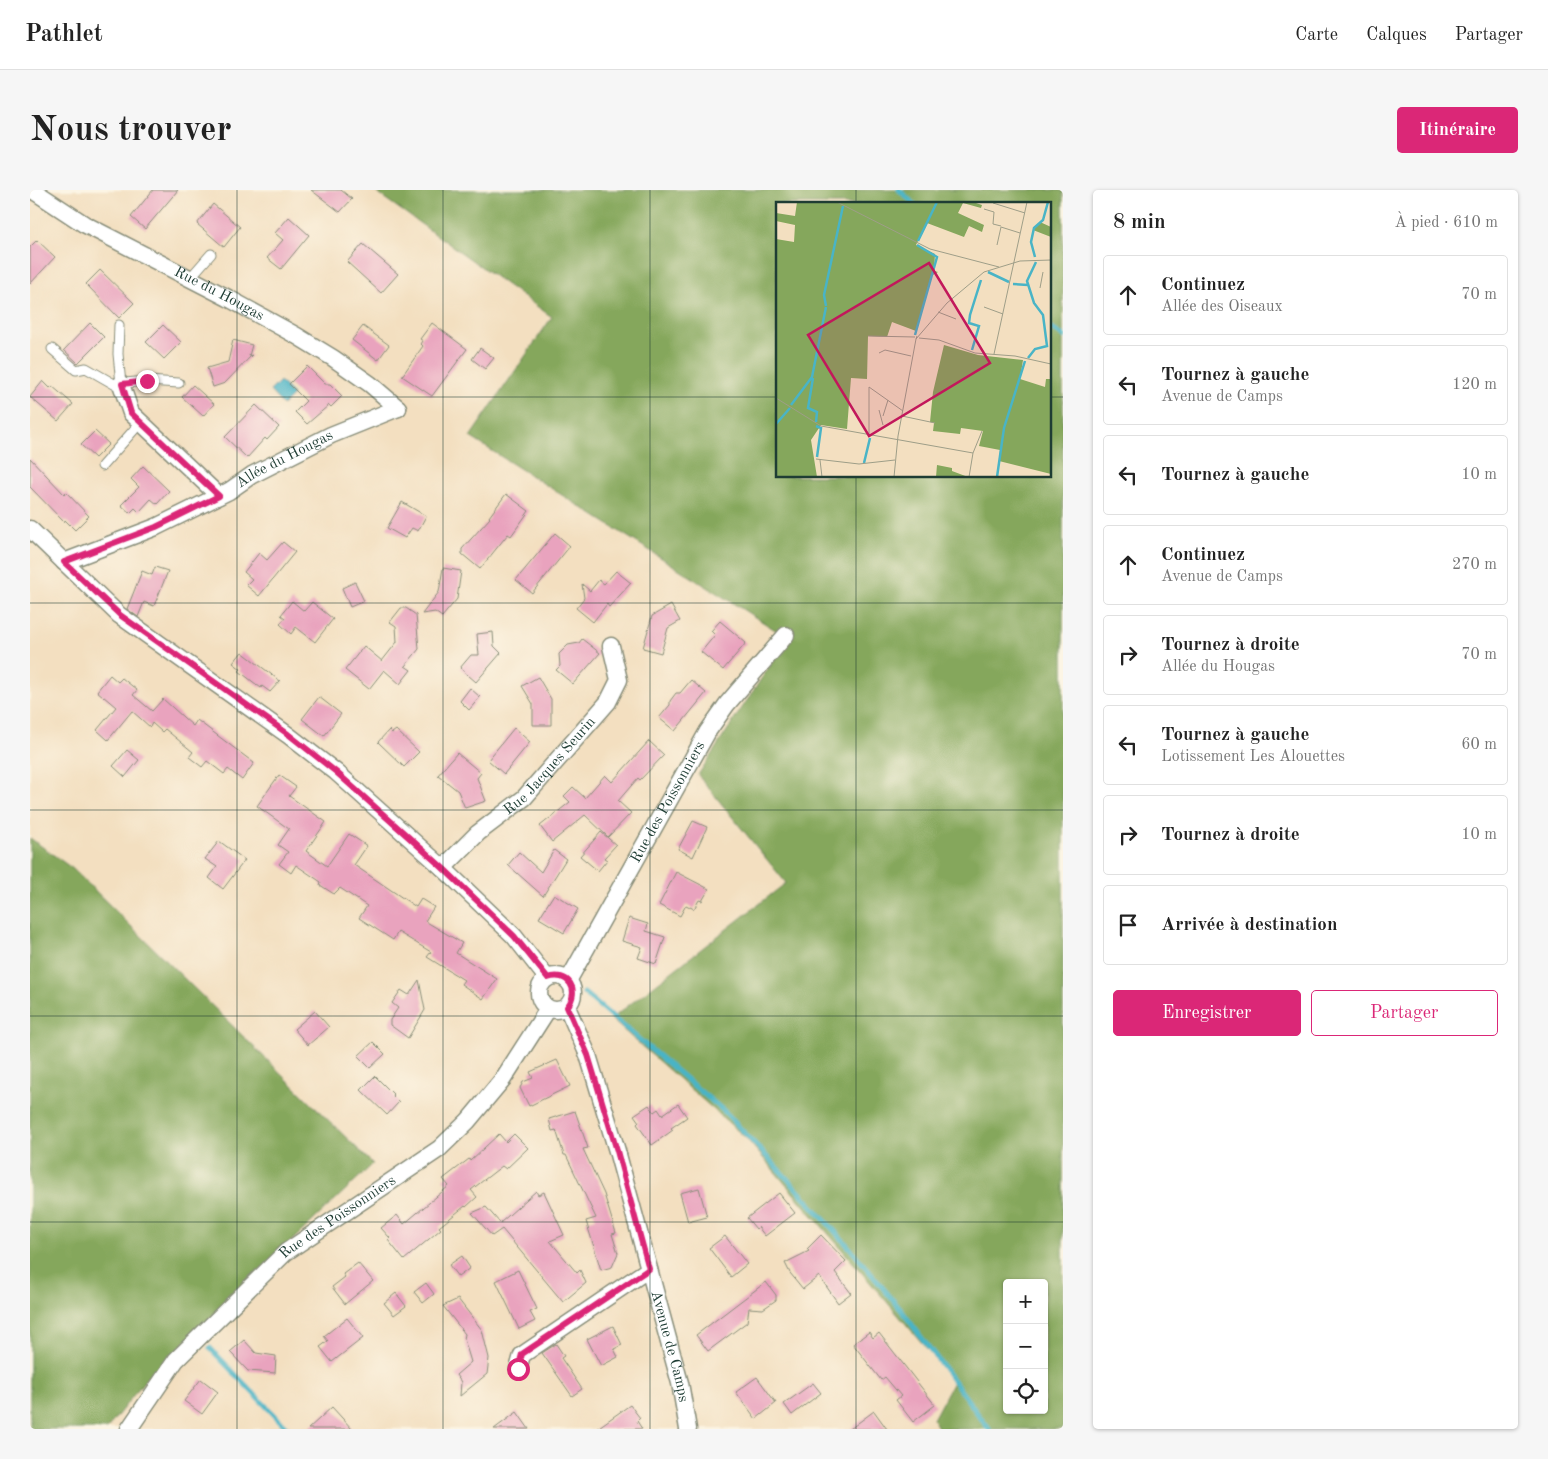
<!DOCTYPE html>
<html lang="fr">
<meta charset="utf-8">
<style>
:root{--surface:#fff;--page:#f6f6f6;--text:#222;--muted:#767676;--line:#e0e0e0;--accent:#db2777}
body{margin:0;font-family:"Old Standard TT",serif;background:var(--page);color:var(--text)}
.controls{position:absolute;right:15px;bottom:15px;display:grid;overflow:hidden;border-radius:5px;box-shadow:0 1px 4px #0004}
.controls button{width:45px;height:45px;display:grid;place-items:center;padding:0;border:0;border-bottom:1px solid var(--line);background:var(--surface);color:var(--text);font:25px sans-serif}
.stop{position:absolute;width:15px;height:15px;margin:-11px;border:4px solid #db2777;border-radius:50%;background:#fff}
.stop.end{background:#db2777;border-color:#fff;box-shadow:0 1px 5px #0008}
.list{margin:0;padding:0;list-style:none}
h2{display:flex;justify-content:space-between;align-items:center;height:65px;margin:0;padding:0 20px;font-size:21px}
h2 small{font-size:16px;font-weight:400;color:var(--muted)}
.list li{display:grid;grid-template-columns:32px 1fr auto;gap:15px;align-items:center;box-sizing:border-box;height:80px;margin:0 10px 10px;padding:0 10px;border:1px solid var(--line);border-radius:5px}
.list b{display:block;font-size:19px;white-space:nowrap}
.list p{margin:0;font-size:16px;white-space:nowrap;color:var(--muted)}
.list em{font-size:16px;font-style:normal;color:var(--muted)}
.actions{display:flex;gap:10px;padding:15px 20px}
.actions a{flex:1;padding:11px 0;border:1px solid var(--accent);border-radius:5px;text-align:center;font-size:18px;color:var(--accent)}
.actions .main{background:var(--accent);color:#fff}
.icon{flex:none;width:28px;height:28px;fill:none;stroke:currentColor;stroke-width:2;stroke-linecap:round;stroke-linejoin:round}
.map{position:relative;flex:none;width:1033px;height:1239px;overflow:hidden;border-radius:5px}
header{display:flex;align-items:center;gap:30px;box-sizing:border-box;height:70px;padding:0 25px;background:var(--surface);border-bottom:1px solid var(--line)}
header strong{font-size:24px}
nav{display:flex;gap:28px;margin-inline-start:auto;font-size:18px}
.intro{display:flex;align-items:center;justify-content:space-between;box-sizing:border-box;height:120px;padding:0 30px}
h1{margin:0;font-size:35px}
.button{padding:12px 22px;border-radius:5px;background:var(--accent);color:#fff;font-size:18px;font-weight:700}
main{display:flex;gap:30px;padding:0 30px}
aside{flex:1;background:var(--surface);border-radius:5px;box-shadow:0 1px 4px #0004}
.map>svg:first-child{display:block}
.forest{fill:#85a75c;stroke:#527248;fill-rule:evenodd}
.water{fill:#49b4c6;stroke:#34787d}
.lines{fill:none;stroke-linecap:round;stroke-linejoin:round}
.stream{stroke:#49b4c6;stroke-width:5}
.building{fill:#e9a3be}
.service-casing{stroke:#898e7a;stroke-width:11}
.minor-casing{stroke:#898e7a;stroke-width:19}
.service{stroke:#fff;stroke-width:9}
.minor{stroke:#fff;stroke-width:16}
.route{stroke:#db2777;stroke-width:6}
.grid{fill:none;stroke:#1f3d34;stroke-width:1;stroke-opacity:0.55}
.labels{text-anchor:middle;dominant-baseline:central;stroke-width:4;stroke-linejoin:round;paint-order:stroke}
.street-label{font-size:15px;fill:#1f3d34;stroke:#fcf5e5}
.inset-river{fill:none;stroke:#49b4c6;stroke-width:2.5}
.inset-road{fill:none;stroke:#9e9e88;stroke-width:1}
.view{fill:#c2185b;fill-opacity:0.15;stroke:#c2185b;stroke-width:2.5}
.inset-edge{fill:none;stroke:#1f3d34;stroke-width:2.5}
</style>
<header>
<strong>Pathlet</strong>
<nav><a>Carte</a><a>Calques</a><a>Partager</a></nav>
</header>
<div class="intro"><h1>Nous trouver</h1><a class="button">Itinéraire</a></div>
<main>
<div class="map">
<svg width="1033" height="1239" viewBox="0 0 1033 1239">
<rect width="100%" height="100%" fill="#fcf5e5"/>
<filter id="ink" filterUnits="userSpaceOnUse"><feTurbulence type="fractalNoise" baseFrequency=".02" numOctaves="2"/><feDisplacementMap in="SourceGraphic" scale="10" xChannelSelector="R" yChannelSelector="G"/><feConvolveMatrix kernelMatrix="1 2 1 2 8 2 1 2 1" color-interpolation-filters="sRGB"/></filter>
<filter id="wash" filterUnits="userSpaceOnUse"><feTurbulence type="fractalNoise" baseFrequency=".0096" numOctaves="4" result="noise"/><feDisplacementMap in="SourceGraphic" scale="20" xChannelSelector="R" yChannelSelector="G"/><feGaussianBlur stdDeviation="1.12" result="paint"/><feColorMatrix in="noise" values="0 0 0 0 0 0 0 0 0 0 0 0 0 0 0 0 0 1.4 0 .05"/><feComposite in="paint" operator="in"/></filter>
<g filter="url(#wash)">
<rect width="100%" height="100%" fill="#f3dfc0"/>
<g class="forest">
<path d="M 343,0 L 1033,0 L 1033,1239 L 909,1239 L 903,1229 L 924,1190 L 716,948 L 581,829 L 756,693 L 668,585 L 758,448 L 440,247 L 522,127 ZM 747,14 L 1019,14 L 1019,286 L 747,286 ZM 977,1093 L 1014,1093 L 1014,1220 L 977,1220 Z"/>
<path d="M 0,648 L 43,679 L 343,974 L 116,1189 L 77,1239 L 0,1239 Z"/>
</g>
<path class="water" d="M 250,191 L 263,205 L 253,215 L 240,201 Z"/>
<g class="lines">
<g class="stream">
<path d="M 869,0 L 884,14"/>
<path d="M 1019,137 L 1033,146"/>
<path d="M 554,803 L 695,922 L 765,997 L 819,1057 L 872,1121 L 959,1239"/>
<path d="M 180,1158 L 258,1239"/>
</g>
</g>
<g id="blocks">
<g class="building">
<path d="M 123,0 L 148,0 L 115,39 L 101,27 Z"/>
<path d="M 281,0 L 311,0 L 322,9 L 310,22 Z"/>
<path d="M 183,14 L 210,37 L 194,57 L 167,34 Z"/>
<path d="M 259,27 L 279,45 L 251,79 L 237,68 L 253,50 L 245,43 Z"/>
<path d="M 7,50 L 25,67 L 0,94 L 0,57 Z"/>
<path d="M 333,54 L 368,84 L 351,103 L 317,72 Z"/>
<path d="M 70,80 L 104,113 L 89,128 L 56,94 Z"/>
<path d="M 60,133 L 74,147 L 48,173 L 34,160 Z"/>
<path d="M 402,133 L 437,159 L 402,206 L 372,186 L 393,156 L 391,154 L 393,151 L 390,149 Z"/>
<path d="M 133,135 L 151,152 L 134,169 L 116,152 Z"/>
<path d="M 333,136 L 359,155 L 348,170 L 322,150 Z"/>
<path d="M 203,150 L 222,155 L 219,166 L 222,165 L 195,193 L 183,197 L 177,178 L 198,172 Z"/>
<path d="M 450,158 L 464,168 L 455,179 L 442,169 Z"/>
<path d="M 277,176 L 295,194 L 300,194 L 312,206 L 301,217 L 299,215 L 277,234 L 265,222 L 276,211 L 259,194 Z"/>
<path d="M 13,191 L 20,198 L 22,196 L 43,214 L 28,231 L 0,207 Z"/>
<path d="M 163,195 L 184,214 L 173,226 L 152,207 Z"/>
<path d="M 226,215 L 249,237 L 237,250 L 235,248 L 217,268 L 195,247 Z"/>
<path d="M 65,241 L 79,254 L 65,268 L 51,255 Z"/>
<path d="M 0,268 L 34,304 L 36,302 L 59,326 L 45,340 L 35,330 L 34,332 L 0,297 Z"/>
<path d="M 113,276 L 139,301 L 127,314 L 121,309 L 109,322 L 105,318 L 100,323 L 91,315 L 109,297 L 101,289 Z"/>
<path d="M 476,304 L 499,321 L 481,346 L 478,344 L 450,379 L 432,364 L 432,359 L 460,328 L 459,327 Z"/>
<path d="M 372,312 L 396,326 L 388,341 L 382,338 L 375,348 L 357,338 Z"/>
<path d="M 525,343 L 540,356 L 502,403 L 486,390 Z"/>
<path d="M 253,352 L 265,362 L 229,406 L 216,395 L 222,389 L 214,382 L 229,363 L 237,370 Z"/>
<path d="M 125,377 L 138,381 L 124,416 L 114,412 L 108,427 L 97,419 L 112,381 L 122,385 Z"/>
<path d="M 413,378 L 431,381 L 427,409 L 412,427 L 405,422 L 392,424 L 409,402 Z"/>
<path d="M 586,381 L 601,393 L 579,417 L 577,414 L 563,432 L 546,418 L 554,408 L 552,394 L 560,401 L 569,390 L 574,394 Z"/>
<path d="M 325,392 L 334,411 L 320,417 L 312,398 Z"/>
<path d="M 262,411 L 274,421 L 282,412 L 303,429 L 285,452 L 266,437 L 261,444 L 250,434 L 255,428 L 251,425 Z"/>
<path d="M 641,415 L 650,431 L 638,438 L 631,463 L 613,458 L 622,426 Z"/>
<path d="M 371,418 L 376,418 L 386,425 L 389,459 L 375,476 L 381,480 L 370,494 L 354,480 L 339,499 L 315,480 L 334,456 L 352,471 L 367,452 L 366,436 L 360,432 Z"/>
<path d="M 690,431 L 716,453 L 693,480 L 671,462 L 685,445 L 681,441 Z"/>
<path d="M 463,442 L 464,456 L 471,463 L 446,492 L 430,478 L 441,465 L 449,465 L 447,444 Z"/>
<path d="M 552,449 L 570,463 L 543,494 L 526,480 L 530,476 L 529,464 L 538,455 L 549,453 Z"/>
<path d="M 212,462 L 250,491 L 240,502 L 232,496 L 231,498 L 209,481 L 211,479 L 203,473 Z"/>
<path d="M 80,485 L 88,492 L 92,488 L 107,500 L 103,505 L 122,521 L 133,509 L 163,536 L 167,530 L 224,573 L 212,590 L 198,579 L 194,584 L 177,571 L 172,577 L 159,567 L 163,562 L 135,539 L 132,542 L 122,533 L 120,537 L 102,521 L 78,550 L 67,540 L 86,517 L 67,501 Z"/>
<path d="M 508,487 L 521,509 L 521,535 L 503,535 L 503,514 L 492,496 Z"/>
<path d="M 661,490 L 676,503 L 645,541 L 629,528 L 640,515 L 640,511 L 646,503 L 650,503 Z"/>
<path d="M 440,498 L 450,507 L 439,520 L 430,511 Z"/>
<path d="M 289,507 L 311,524 L 294,546 L 272,529 Z"/>
<path d="M 484,538 L 500,552 L 474,584 L 458,570 Z"/>
<path d="M 359,540 L 362,543 L 366,540 L 389,562 L 374,577 L 348,552 Z"/>
<path d="M 619,551 L 634,565 L 610,590 L 608,588 L 588,611 L 601,623 L 578,647 L 555,625 L 522,652 L 510,636 L 540,612 L 534,606 L 543,597 L 555,608 L 575,585 L 582,592 Z"/>
<path d="M 97,560 L 109,570 L 95,587 L 83,576 Z"/>
<path d="M 427,563 L 451,583 L 447,588 L 456,611 L 435,618 L 428,601 L 408,585 Z"/>
<path d="M 249,585 L 266,597 L 259,606 L 296,632 L 276,661 L 297,676 L 319,644 L 337,656 L 324,675 L 386,717 L 391,709 L 404,717 L 395,731 L 432,753 L 426,763 L 467,789 L 453,809 L 431,794 L 434,790 L 397,767 L 401,762 L 368,742 L 363,750 L 329,728 L 337,716 L 310,698 L 304,704 L 290,695 L 291,692 L 266,675 L 261,683 L 249,674 L 258,662 L 248,655 L 259,639 L 227,616 Z"/>
<path d="M 663,631 L 677,637 L 663,667 L 648,659 Z"/>
<path d="M 571,642 L 586,655 L 574,668 L 577,670 L 568,681 L 550,666 Z"/>
<path d="M 189,651 L 215,670 L 193,699 L 179,688 L 187,677 L 175,669 Z"/>
<path d="M 524,660 L 536,669 L 513,706 L 478,675 L 489,662 L 511,682 Z"/>
<path d="M 646,682 L 679,699 L 672,711 L 669,710 L 664,719 L 656,715 L 650,726 L 629,715 Z"/>
<path d="M 524,704 L 548,719 L 534,743 L 509,728 Z"/>
<path d="M 599,728 L 618,734 L 616,741 L 635,747 L 626,774 L 608,768 L 612,757 L 592,751 Z"/>
<path d="M 389,790 L 395,820 L 378,848 L 360,835 L 360,830 L 368,818 L 362,813 L 371,800 L 379,805 Z"/>
<path d="M 285,821 L 299,837 L 278,855 L 264,839 Z"/>
<path d="M 343,852 L 355,864 L 340,878 L 328,866 Z"/>
<path d="M 527,870 L 540,896 L 499,916 L 490,898 L 493,892 L 503,888 L 500,882 Z"/>
<path d="M 345,886 L 364,905 L 363,906 L 369,912 L 357,925 L 331,900 Z"/>
<path d="M 648,914 L 657,927 L 641,938 L 643,940 L 622,955 L 607,934 L 609,932 L 604,925 L 619,915 L 624,922 L 628,919 L 632,925 Z"/>
<path d="M 545,921 L 558,958 L 553,959 L 574,1004 L 586,1043 L 582,1044 L 588,1063 L 582,1077 L 571,1080 L 556,1031 L 566,1028 L 536,965 L 534,965 L 526,940 L 522,941 L 519,929 Z"/>
<path d="M 469,944 L 476,952 L 484,944 L 498,958 L 476,979 L 472,976 L 441,1000 L 447,1007 L 436,1017 L 435,1016 L 409,1037 L 411,1039 L 374,1070 L 358,1050 L 360,1048 L 351,1038 L 367,1025 L 374,1034 L 419,996 L 413,989 L 439,969 L 440,971 Z"/>
<path d="M 669,998 L 677,1027 L 658,1032 L 650,1003 Z"/>
<path d="M 506,1001 L 508,1005 L 514,1002 L 534,1045 L 520,1051 L 547,1083 L 550,1080 L 556,1093 L 533,1112 L 472,1039 L 462,1046 L 442,1023 L 456,1017 L 470,1033 Z"/>
<path d="M 749,1003 L 765,1023 L 735,1046 L 728,1037 L 726,1039 L 717,1028 Z"/>
<path d="M 791,1045 L 816,1071 L 805,1082 L 821,1103 L 808,1113 L 789,1086 L 773,1099 L 760,1083 L 755,1073 L 779,1061 L 777,1059 Z"/>
<path d="M 695,1046 L 717,1074 L 701,1087 L 679,1058 Z"/>
<path d="M 432,1066 L 440,1078 L 428,1087 L 419,1075 Z"/>
<path d="M 328,1073 L 343,1091 L 315,1114 L 302,1097 L 315,1087 L 313,1084 Z"/>
<path d="M 488,1080 L 507,1119 L 500,1122 L 505,1131 L 489,1139 L 466,1091 Z"/>
<path d="M 736,1092 L 746,1105 L 746,1110 L 733,1119 L 719,1118 L 717,1132 L 678,1161 L 666,1145 Z"/>
<path d="M 396,1093 L 404,1104 L 393,1113 L 384,1102 Z"/>
<path d="M 366,1103 L 376,1116 L 364,1125 L 354,1113 Z"/>
<path d="M 428,1109 L 452,1140 L 459,1168 L 457,1184 L 430,1206 L 431,1192 L 426,1185 L 441,1172 L 434,1149 L 435,1144 L 413,1116 Z"/>
<path d="M 317,1128 L 333,1148 L 302,1172 L 290,1157 L 298,1151 L 294,1146 Z"/>
<path d="M 583,1136 L 592,1155 L 584,1159 L 588,1167 L 571,1176 L 557,1149 Z"/>
<path d="M 839,1142 L 843,1148 L 849,1143 L 905,1215 L 883,1232 L 866,1210 L 871,1206 L 855,1187 L 851,1190 L 823,1154 Z"/>
<path d="M 214,1150 L 226,1163 L 246,1166 L 245,1183 L 218,1181 L 200,1162 Z"/>
<path d="M 526,1154 L 534,1166 L 531,1168 L 552,1199 L 542,1206 L 512,1163 Z"/>
<path d="M 727,1187 L 746,1213 L 726,1229 L 706,1202 Z"/>
<path d="M 171,1189 L 188,1202 L 172,1224 L 154,1211 Z"/>
<path d="M 783,1193 L 791,1203 L 762,1225 L 754,1214 Z"/>
<path d="M 600,1215 L 610,1228 L 607,1231 L 612,1239 L 566,1239 Z"/>
<path d="M 302,1217 L 322,1239 L 278,1239 Z"/>
<path d="M 844,1221 L 857,1239 L 820,1239 Z"/>
<path d="M 487,1222 L 499,1239 L 464,1239 Z"/>
</g>
</g>
</g>
<g filter="url(#ink)">
<use href="#blocks" fill-opacity="0" stroke="#898e7a" stroke-width="1"/>
<g class="lines">
<defs>
<g id="service">
<path d="M 160,88 L 181,64"/>
<path d="M 89,135 L 88,164 L 91,194"/>
<path d="M 22,159 L 46,180 L 56,178 L 84,194 L 117,191 L 149,193"/>
<path d="M 72,276 L 111,232"/>
</g>
<g id="minor">
<path id="s1" d="M 4,1 L 54,34 L 198,108 L 267,146 L 303,168 L 340,194 L 368,218"/>
<path d="M 91,194 L 101,223 L 189,306"/>
<path d="M 0,339 L 89,425 L 258,545 L 306,582 L 413,678 L 484,746 L 517,788"/>
<path id="s2" d="M 34,372 L 126,337 L 199,301 L 222,285 L 301,245 L 368,218"/>
<path id="s3" d="M 413,678 L 448,643 L 494,608 L 578,512 L 589,490 L 581,456"/>
<circle cx="526" cy="803" r="17"/>
<path id="s4" d="M 538,791 L 678,541 L 697,514 L 756,445"/>
<path id="s5" d="M 537,817 L 558,865 L 587,961 L 650,1193 L 658,1239"/>
<path d="M 488,1179 L 492,1165 L 619,1079"/>
<path id="s6" d="M 99,1239 L 146,1170 L 256,1062 L 409,959 L 438,931 L 473,889 L 518,819"/>
</g>
</defs>
<use href="#service" class="service-casing"/>
<use href="#minor" class="minor-casing"/>
<use href="#service" class="service"/>
<use href="#minor" class="minor"/>
</g>
</g>
<g class="lines" filter="url(#ink)">
<path class="route" d="M 117,191 L 92,194 L 101,223 L 189,306 L 126,337 L 34,372 L 90,425 L 258,544 L 306,582 L 413,678 L 484,746 L 518,788 C 538,781 551,800 537,817 L 558,865 L 587,961 L 619,1079 L 492,1164 L 488,1179"/>
</g>
<path class="grid" d="M 207,0 L 207,1239M 413,0 L 413,1239M 620,0 L 620,1239M 826,0 L 826,14M 0,207 L 747,207M 1019,207 L 1033,207M 826,286 L 826,1239M 0,413 L 1033,413M 0,620 L 1033,620M 0,826 L 1033,826M 0,1032 L 1033,1032"/>
<g class="labels">
<g class="street-label">
<text stroke="none"><textPath href="#s1" startOffset="212">Rue du Hougas</textPath></text>
<text stroke="none"><textPath href="#s2" startOffset="244">Allée du Hougas</textPath></text>
<text stroke="none"><textPath href="#s3" startOffset="148">Rue Jacques Seurin</textPath></text>
<text stroke="none"><textPath href="#s4" startOffset="205">Rue des Poissonniers</textPath></text>
<text stroke="none"><textPath href="#s6" startOffset="300">Rue des Poissonniers</textPath></text>
<text stroke="none"><textPath href="#s5" startOffset="355">Avenue de Camps</textPath></text>
</g>
</g>
<g transform="translate(746 12)">
<rect width="275" height="275" fill="#f3dfc0"/>
<path d="M 21,0 L 197,0 L 206,3 L 205,6 L 187,1 L 182,11 L 208,23 L 206,30 L 193,24 L 188,35 L 151,21 L 140,43 L 159,52 L 158,69 L 162,70 L 155,74 L 140,129 L 116,120 L 111,135 L 92,134 L 91,177 L 75,176 L 71,227 L 45,223 L 35,238 L 41,275 L 0,275 L 0,37 L 18,40 L 19,23 L 0,19 L 0,11 L 19,14 ZM 264,20 L 275,25 L 275,35 L 257,28 ZM 168,143 L 202,153 L 247,158 L 244,177 L 269,185 L 270,177 L 275,177 L 275,272 L 223,259 L 224,248 L 203,244 L 207,229 L 185,226 L 184,232 L 157,229 L 158,221 L 154,220 L 157,190 ZM 161,263 L 176,266 L 176,269 L 192,275 L 160,275 Z" fill="#85a75c"/>
<path class="inset-river" d="M 142,39 L 161,0M 259,55 L 255,40 L 258,26 L 267,18 L 272,0M 212,70 L 233,80M 237,82 L 252,83M 50,104 L 48,93 L 67,4M 139,133 L 161,55 L 141,43M 196,148 L 203,124 L 193,121 L 194,113 L 205,78M 252,156 L 259,147 L 271,144 L 267,113 L 258,101 L 251,79 L 260,60M 37,176 L 32,206 L 41,210 L 40,220M 15,203 L 36,175 L 50,105M 0,222 L 14,206M 40,224 L 45,226 L 41,255M 88,261 L 94,236M 221,275 L 228,226 L 249,159"/>
<path class="inset-road" d="M 61,0 L 154,47 L 223,65M 217,1 L 249,11M 208,7 L 218,10 L 217,22 L 225,24M 221,43 L 225,25 L 244,31M 264,86 L 267,70M 208,105 L 227,112M 162,110 L 180,117M 92,134 L 139,135M 141,134 L 140,137 L 171,101 L 208,70 L 244,59 L 275,58M 143,136 L 163,138 L 199,151 L 239,154 L 275,162M 103,151 L 109,148 L 135,154M 218,152 L 251,0M 0,196 L 45,224 L 197,251M 103,208 L 107,223M 107,214 L 112,198M 126,214 L 159,221M 93,234 L 93,185 L 127,209M 40,257 L 83,262 L 119,258M 44,258 L 46,275M 118,275 L 122,234 L 140,137M 193,275 L 197,251 L 206,229"/>
<path class="view" d="M 153,61 L 214,161 L 93,234 L 32,133 Z"/>
<rect width="275" height="275" class="inset-edge"/>
</g>
</svg>
<div class="controls">
<button>+</button>
<button>−</button>
<button><svg class="icon" aria-label="locate" viewBox="0 0 24 24"><circle cx="12" cy="12" r="6"/><path d="M12 2v4M12 18v4M2 12h4M18 12h4"/></svg></button>
</div>
<div class="stop" style="left:488px;top:1179px"></div>
<div class="stop end" style="left:117px;top:191px"></div>
</div>
<aside>
<h2>8 min<small>À pied · 610 m</small></h2>
<ul class="list">
<li><svg class="icon" aria-label="ahead" viewBox="0 0 24 24"><path d="M12 20V5M6 11l6-6 6 6"/></svg><div><b>Continuez</b><p>Allée des Oiseaux</p></div><em>70 m</em></li>
<li><svg class="icon" aria-label="left" viewBox="0 0 24 24"><path d="M17 20v-9H6M10 6l-5 5 5 5"/></svg><div><b>Tournez à gauche</b><p>Avenue de Camps</p></div><em>120 m</em></li>
<li><svg class="icon" aria-label="left" viewBox="0 0 24 24"><path d="M17 20v-9H6M10 6l-5 5 5 5"/></svg><div><b>Tournez à gauche</b></div><em>10 m</em></li>
<li><svg class="icon" aria-label="ahead" viewBox="0 0 24 24"><path d="M12 20V5M6 11l6-6 6 6"/></svg><div><b>Continuez</b><p>Avenue de Camps</p></div><em>270 m</em></li>
<li><svg class="icon" aria-label="right" viewBox="0 0 24 24"><path d="M7 20v-9h11M14 6l5 5-5 5"/></svg><div><b>Tournez à droite</b><p>Allée du Hougas</p></div><em>70 m</em></li>
<li><svg class="icon" aria-label="left" viewBox="0 0 24 24"><path d="M17 20v-9H6M10 6l-5 5 5 5"/></svg><div><b>Tournez à gauche</b><p>Lotissement Les Alouettes</p></div><em>60 m</em></li>
<li><svg class="icon" aria-label="right" viewBox="0 0 24 24"><path d="M7 20v-9h11M14 6l5 5-5 5"/></svg><div><b>Tournez à droite</b></div><em>10 m</em></li>
<li><svg class="icon" aria-label="arrive" viewBox="0 0 24 24"><path d="M6 21V4h12l-3 4 3 4H6"/></svg><div><b>Arrivée à destination</b></div></li>
</ul>
<div class="actions"><a class="main">Enregistrer</a><a>Partager</a></div>
</aside>
</main>
